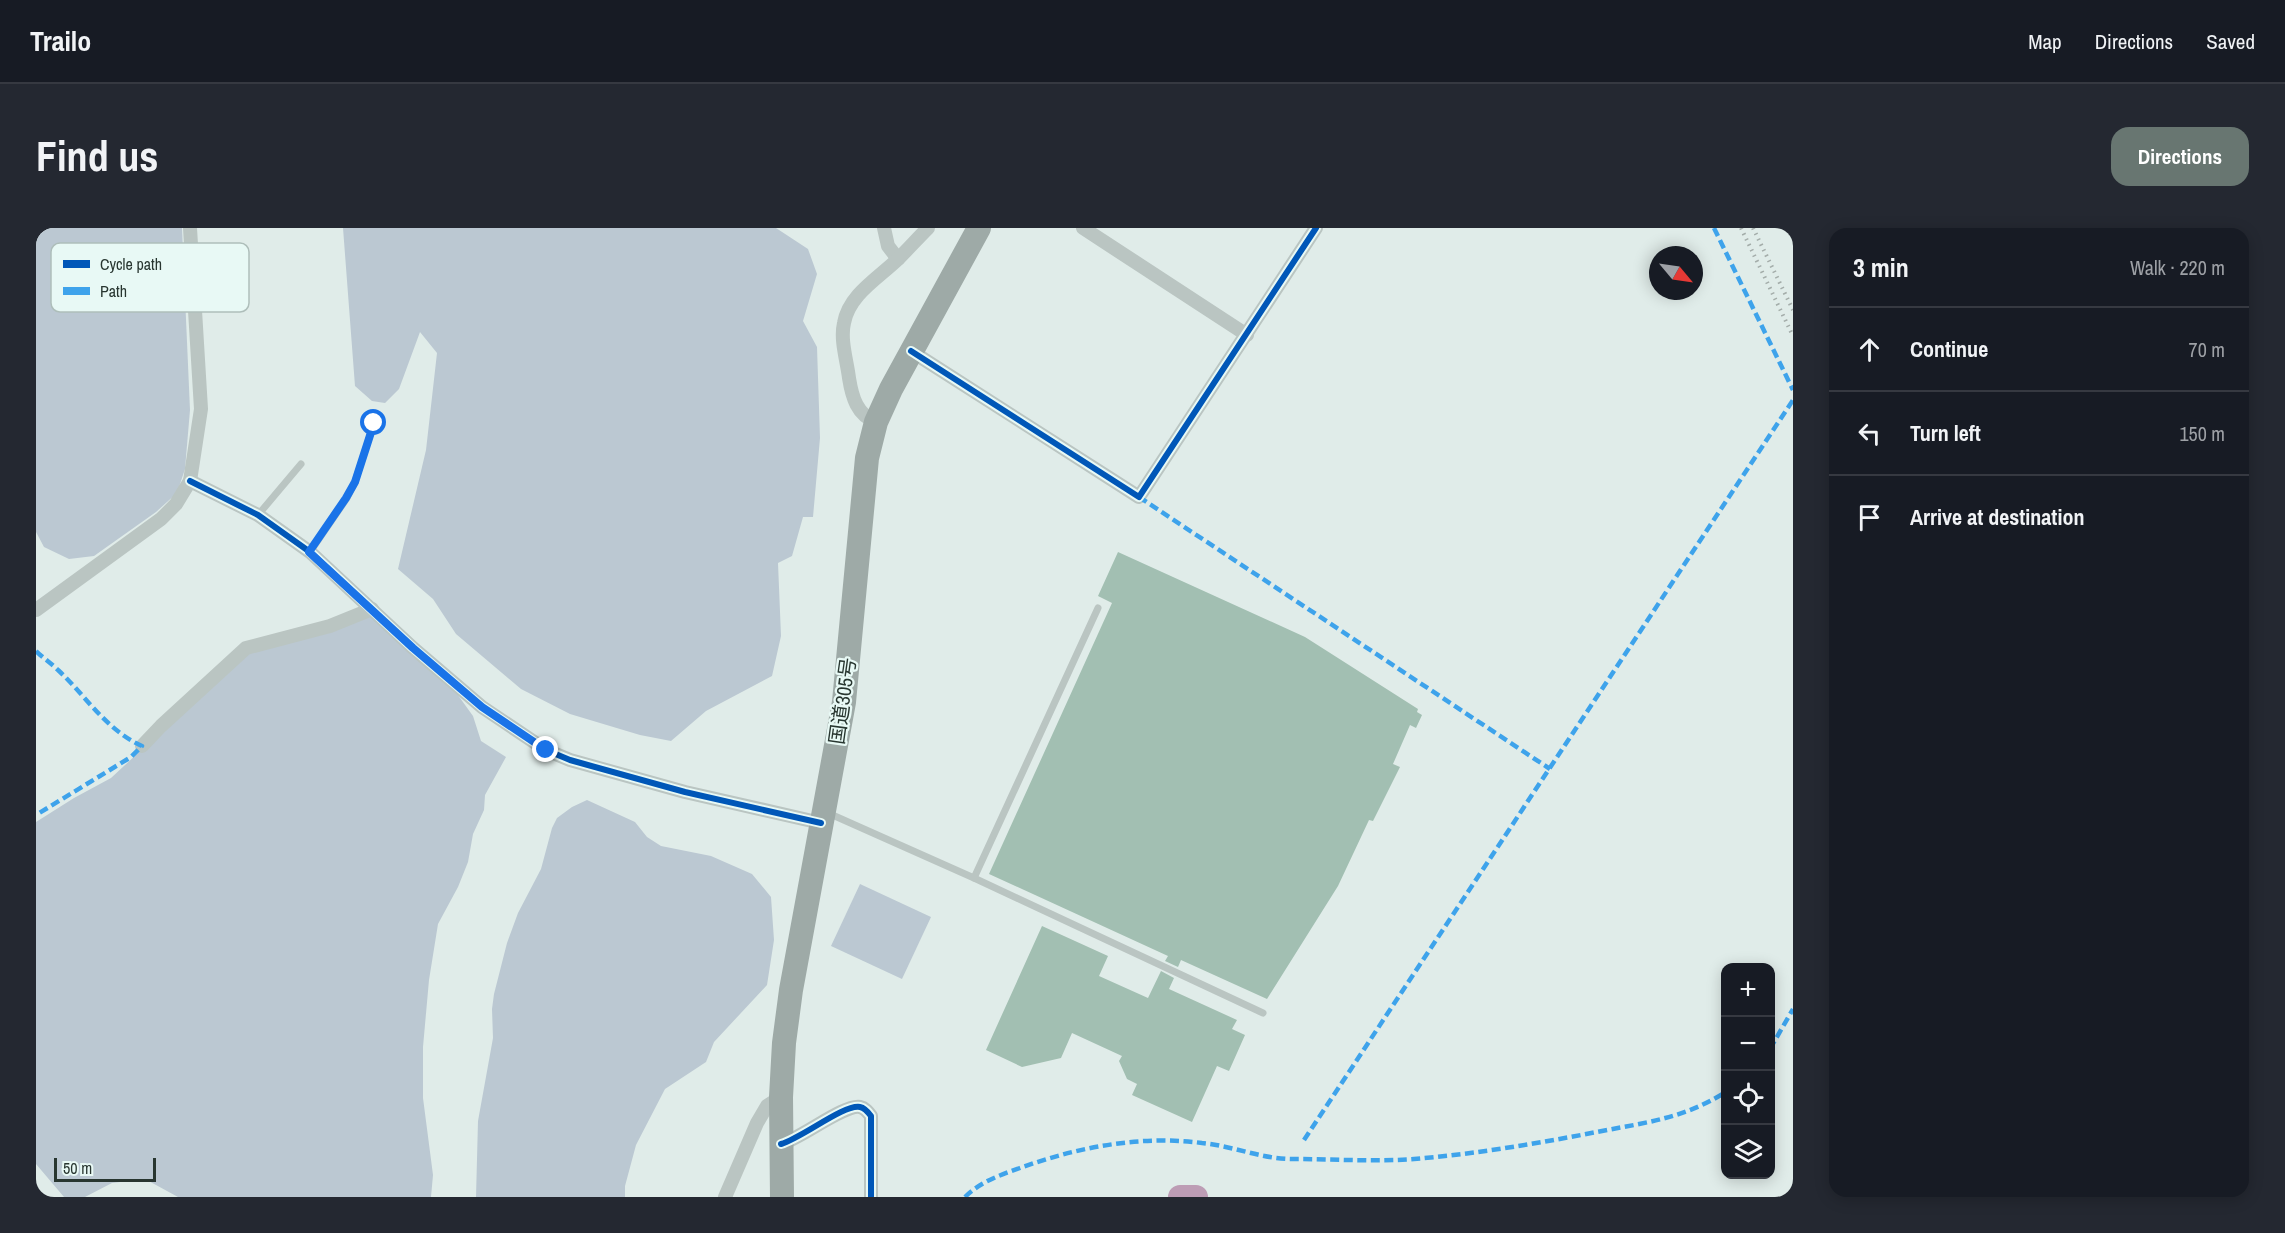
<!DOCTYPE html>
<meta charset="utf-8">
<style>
:root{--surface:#171b24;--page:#242831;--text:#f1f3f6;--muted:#9ea1a6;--line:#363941;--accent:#687671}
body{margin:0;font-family:"Archivo Narrow","Noto Sans JP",sans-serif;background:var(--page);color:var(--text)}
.controls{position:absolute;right:18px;bottom:18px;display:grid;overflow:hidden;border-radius:12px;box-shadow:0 3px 15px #0003}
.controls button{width:54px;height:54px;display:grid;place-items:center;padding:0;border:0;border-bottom:2px solid var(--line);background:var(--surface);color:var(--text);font:30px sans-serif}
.compass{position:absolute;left:1613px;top:18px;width:54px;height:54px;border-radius:50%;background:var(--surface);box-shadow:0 3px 15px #0003;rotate:119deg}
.scale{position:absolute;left:18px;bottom:15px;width:102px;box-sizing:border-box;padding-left:6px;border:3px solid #283630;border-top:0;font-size:16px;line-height:21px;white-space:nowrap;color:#283630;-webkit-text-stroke:4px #e8f9f5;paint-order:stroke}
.stop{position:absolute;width:18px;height:18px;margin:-14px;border:4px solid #1a73e8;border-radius:50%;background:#fff}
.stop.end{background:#1a73e8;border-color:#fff;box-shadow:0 2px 6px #0008}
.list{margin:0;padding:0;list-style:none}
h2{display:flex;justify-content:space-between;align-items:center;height:78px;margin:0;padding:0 24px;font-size:26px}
h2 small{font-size:20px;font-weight:400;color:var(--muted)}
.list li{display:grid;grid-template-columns:39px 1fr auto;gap:18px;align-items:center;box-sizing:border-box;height:84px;padding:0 24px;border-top:2px solid var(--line)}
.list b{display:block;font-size:22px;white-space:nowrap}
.list em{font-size:20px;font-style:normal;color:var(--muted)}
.icon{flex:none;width:33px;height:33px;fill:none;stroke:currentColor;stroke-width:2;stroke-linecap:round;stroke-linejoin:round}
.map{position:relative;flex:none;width:1757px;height:969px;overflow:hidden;border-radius:18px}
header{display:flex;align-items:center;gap:36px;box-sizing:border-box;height:84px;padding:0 30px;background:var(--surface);border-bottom:2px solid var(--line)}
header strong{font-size:28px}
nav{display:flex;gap:33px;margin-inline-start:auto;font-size:21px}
.intro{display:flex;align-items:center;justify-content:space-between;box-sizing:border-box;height:144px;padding:0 36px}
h1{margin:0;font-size:42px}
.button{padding:15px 27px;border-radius:18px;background:var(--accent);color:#fff;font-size:21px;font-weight:700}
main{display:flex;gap:36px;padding:0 36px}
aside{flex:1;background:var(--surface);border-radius:18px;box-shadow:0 3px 15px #0003}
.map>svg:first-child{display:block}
.green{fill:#bbc8d2}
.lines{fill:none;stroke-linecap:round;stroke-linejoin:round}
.river{stroke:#bd9db5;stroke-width:24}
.building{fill:#a2bfb2}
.service{stroke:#bac5c2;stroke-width:7}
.minor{stroke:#bac5c2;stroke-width:14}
.trunk{stroke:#9eaaa7;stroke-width:24}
.rail{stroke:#a4adaa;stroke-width:4;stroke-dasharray:1.5 4.5;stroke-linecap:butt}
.quiet{stroke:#3ea3eb;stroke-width:4.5;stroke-dasharray:9 4.5;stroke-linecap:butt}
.cycleway-casing{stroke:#e8f9f5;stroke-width:10}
.cycleway{stroke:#0057b8;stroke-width:6}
.route{stroke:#1a73e8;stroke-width:8}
.labels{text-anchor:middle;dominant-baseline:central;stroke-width:4.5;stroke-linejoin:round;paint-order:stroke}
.street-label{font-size:20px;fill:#283630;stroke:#e8f9f5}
.key{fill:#e8f9f5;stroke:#aebeba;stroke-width:1.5}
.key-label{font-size:16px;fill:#283630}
</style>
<header>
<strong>Trailo</strong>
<nav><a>Map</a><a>Directions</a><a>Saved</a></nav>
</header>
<div class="intro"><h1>Find us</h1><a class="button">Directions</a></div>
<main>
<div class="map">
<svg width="1757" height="969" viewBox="0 0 1757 969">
<rect width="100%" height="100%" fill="#e0ece9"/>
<g class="green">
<path d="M 0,0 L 146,0 L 154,182 L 149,241 L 141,265 L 120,284 L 58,328 L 33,331 L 8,319 L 0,304 Z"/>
<path d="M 307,0 L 740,0 L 772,21 L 781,46 L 767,93 L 781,119 L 784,210 L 777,289 L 767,289 L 756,328 L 742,335 L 745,408 L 736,448 L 670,483 L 635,513 L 604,507 L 534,486 L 485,461 L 420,406 L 397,371 L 362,341 L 390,222 L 401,125 L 384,104 L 363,161 L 349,175 L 336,173 L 319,158 Z"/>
<path d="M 337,386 L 419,463 L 437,488 L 445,513 L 470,529 L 449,567 L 448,582 L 437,606 L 432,634 L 422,659 L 402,696 L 393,752 L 387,819 L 387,870 L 397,947 L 395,969 L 142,969 L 109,951 L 76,955 L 49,969 L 28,969 L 0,936 L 0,594 L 38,570 L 75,550 L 209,426 Z"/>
<path d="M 551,572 L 599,594 L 611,609 L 625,618 L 675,628 L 716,646 L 735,669 L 738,712 L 731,757 L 678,814 L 670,834 L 629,861 L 600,917 L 589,958 L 589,969 L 440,969 L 442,893 L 457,810 L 456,781 L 458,766 L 471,715 L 482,685 L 505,641 L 516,600 L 521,590 L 536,579 Z"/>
<path d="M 824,656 L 895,689 L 866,751 L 795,718 Z"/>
</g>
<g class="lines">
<path class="river" d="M 1144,969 L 1160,969"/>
</g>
<g class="building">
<path d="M 1082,324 L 1269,409 L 1382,481 L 1381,484 L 1386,487 L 1380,500 L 1374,497 L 1357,536 L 1364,539 L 1337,593 L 1333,592 L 1302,658 L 1231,771 L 1145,732 L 1142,739 L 1129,733 L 1132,728 L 953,646 L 1076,375 L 1062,368 Z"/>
<path d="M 1006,698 L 1072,728 L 1063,748 L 1112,770 L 1125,743 L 1138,750 L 1133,761 L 1201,792 L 1196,801 L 1209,807 L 1193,843 L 1181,838 L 1156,894 L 1096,867 L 1101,856 L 1091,851 L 1083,833 L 1086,828 L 1036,805 L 1025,830 L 986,839 L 950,822 Z"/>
</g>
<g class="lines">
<g class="service">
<path d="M 222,287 L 265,236"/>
<path d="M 274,324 L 311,270 L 319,254 L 338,195"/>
<path d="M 792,585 L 938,650 L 1227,785"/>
<path d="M 938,650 L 1062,380"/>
</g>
<g class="minor">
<path d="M 848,0 L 852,18 L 862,31"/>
<path d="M 1047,0 L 1211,107"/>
<path d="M 875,123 L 1103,269 L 1280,0"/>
<path d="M 840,194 C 821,187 816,169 813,150 C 811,133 804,112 808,95 C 813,66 844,49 863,30 C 873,20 882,10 892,0"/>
<path d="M 154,253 L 222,287 L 274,324 L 377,420 L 446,479 L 510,522 L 534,532 L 649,564 L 785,595"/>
<path d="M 0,382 L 125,291 L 140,276 L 154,253 L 165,181 L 154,0"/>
<path d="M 106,518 L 125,498 L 210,420 L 294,398 L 336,381"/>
<path d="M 745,916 C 766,910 808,876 824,879 C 829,880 832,884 835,888 L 835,969"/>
<path d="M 689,969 L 721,895 L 731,878 L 745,869"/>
</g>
<path class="trunk" d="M 746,969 L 745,869 L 748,815 L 755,762 L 808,474 L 831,230 L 840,194 L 855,161 L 943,0"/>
<g class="rail">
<path d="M 1705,0 L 1757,108"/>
<path d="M 1717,0 L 1757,82"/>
<path d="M 1750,0 L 1757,10"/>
</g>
<g class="quiet">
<path d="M 1678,0 L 1757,162"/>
<path d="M 1103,269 L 1514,541"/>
<path d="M 0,423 C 7,430 15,435 22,442 C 50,468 70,502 106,518 L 95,529 L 0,587"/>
<path d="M 1734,821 L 1757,781"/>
<path d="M 1268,912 L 1757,172"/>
<path d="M 929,969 C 944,954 964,947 984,940 C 1042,919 1105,907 1166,915 C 1198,918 1228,932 1260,931 C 1299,931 1339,934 1378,931 C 1440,926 1504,915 1566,903 C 1613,894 1648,890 1690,864"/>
</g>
<defs>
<g id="cycleway">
<path d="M 875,123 L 1103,269 L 1280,0"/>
<path d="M 154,253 L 222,287 L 274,324 L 377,420 L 446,479 L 510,522 L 534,532 L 649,564 L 785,595"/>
<path d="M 745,916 C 766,910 808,876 824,879 C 829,880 832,884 835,888 L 835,969"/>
</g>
</defs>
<use href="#cycleway" class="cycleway-casing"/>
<use href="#cycleway" class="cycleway"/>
</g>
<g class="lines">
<path class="route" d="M 338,195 L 319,254 L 310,270 L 273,324 L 377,420 L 446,479 L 510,522"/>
</g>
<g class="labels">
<g class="street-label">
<text transform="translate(806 473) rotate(-82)">国道305号</text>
</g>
</g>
<rect x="15" y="15" width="198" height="69" rx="9" class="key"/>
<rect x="27" y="32" width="27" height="8" fill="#0057b8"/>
<rect x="27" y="59" width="27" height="8" fill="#3ea3eb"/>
<g class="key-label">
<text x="64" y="42">Cycle path</text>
<text x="64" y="69">Path</text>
</g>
</svg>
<div class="controls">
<button>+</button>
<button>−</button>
<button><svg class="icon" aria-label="locate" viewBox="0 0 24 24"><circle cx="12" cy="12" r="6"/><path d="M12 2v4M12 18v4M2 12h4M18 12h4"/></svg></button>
<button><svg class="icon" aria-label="layers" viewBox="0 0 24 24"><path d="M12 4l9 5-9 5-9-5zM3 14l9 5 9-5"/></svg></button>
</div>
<svg class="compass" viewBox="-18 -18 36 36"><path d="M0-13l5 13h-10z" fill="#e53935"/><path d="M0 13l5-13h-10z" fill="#9ea1a6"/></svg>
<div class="scale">50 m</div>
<div class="stop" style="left:338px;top:195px"></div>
<div class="stop end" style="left:510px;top:522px"></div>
</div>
<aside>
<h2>3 min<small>Walk · 220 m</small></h2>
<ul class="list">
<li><svg class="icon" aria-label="ahead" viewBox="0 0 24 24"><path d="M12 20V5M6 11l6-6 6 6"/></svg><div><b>Continue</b></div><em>70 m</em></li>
<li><svg class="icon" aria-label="left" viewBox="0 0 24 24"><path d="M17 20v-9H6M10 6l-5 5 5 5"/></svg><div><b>Turn left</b></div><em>150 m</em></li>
<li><svg class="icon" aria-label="arrive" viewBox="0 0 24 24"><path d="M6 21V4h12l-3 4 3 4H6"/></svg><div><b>Arrive at destination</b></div></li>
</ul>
</aside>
</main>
